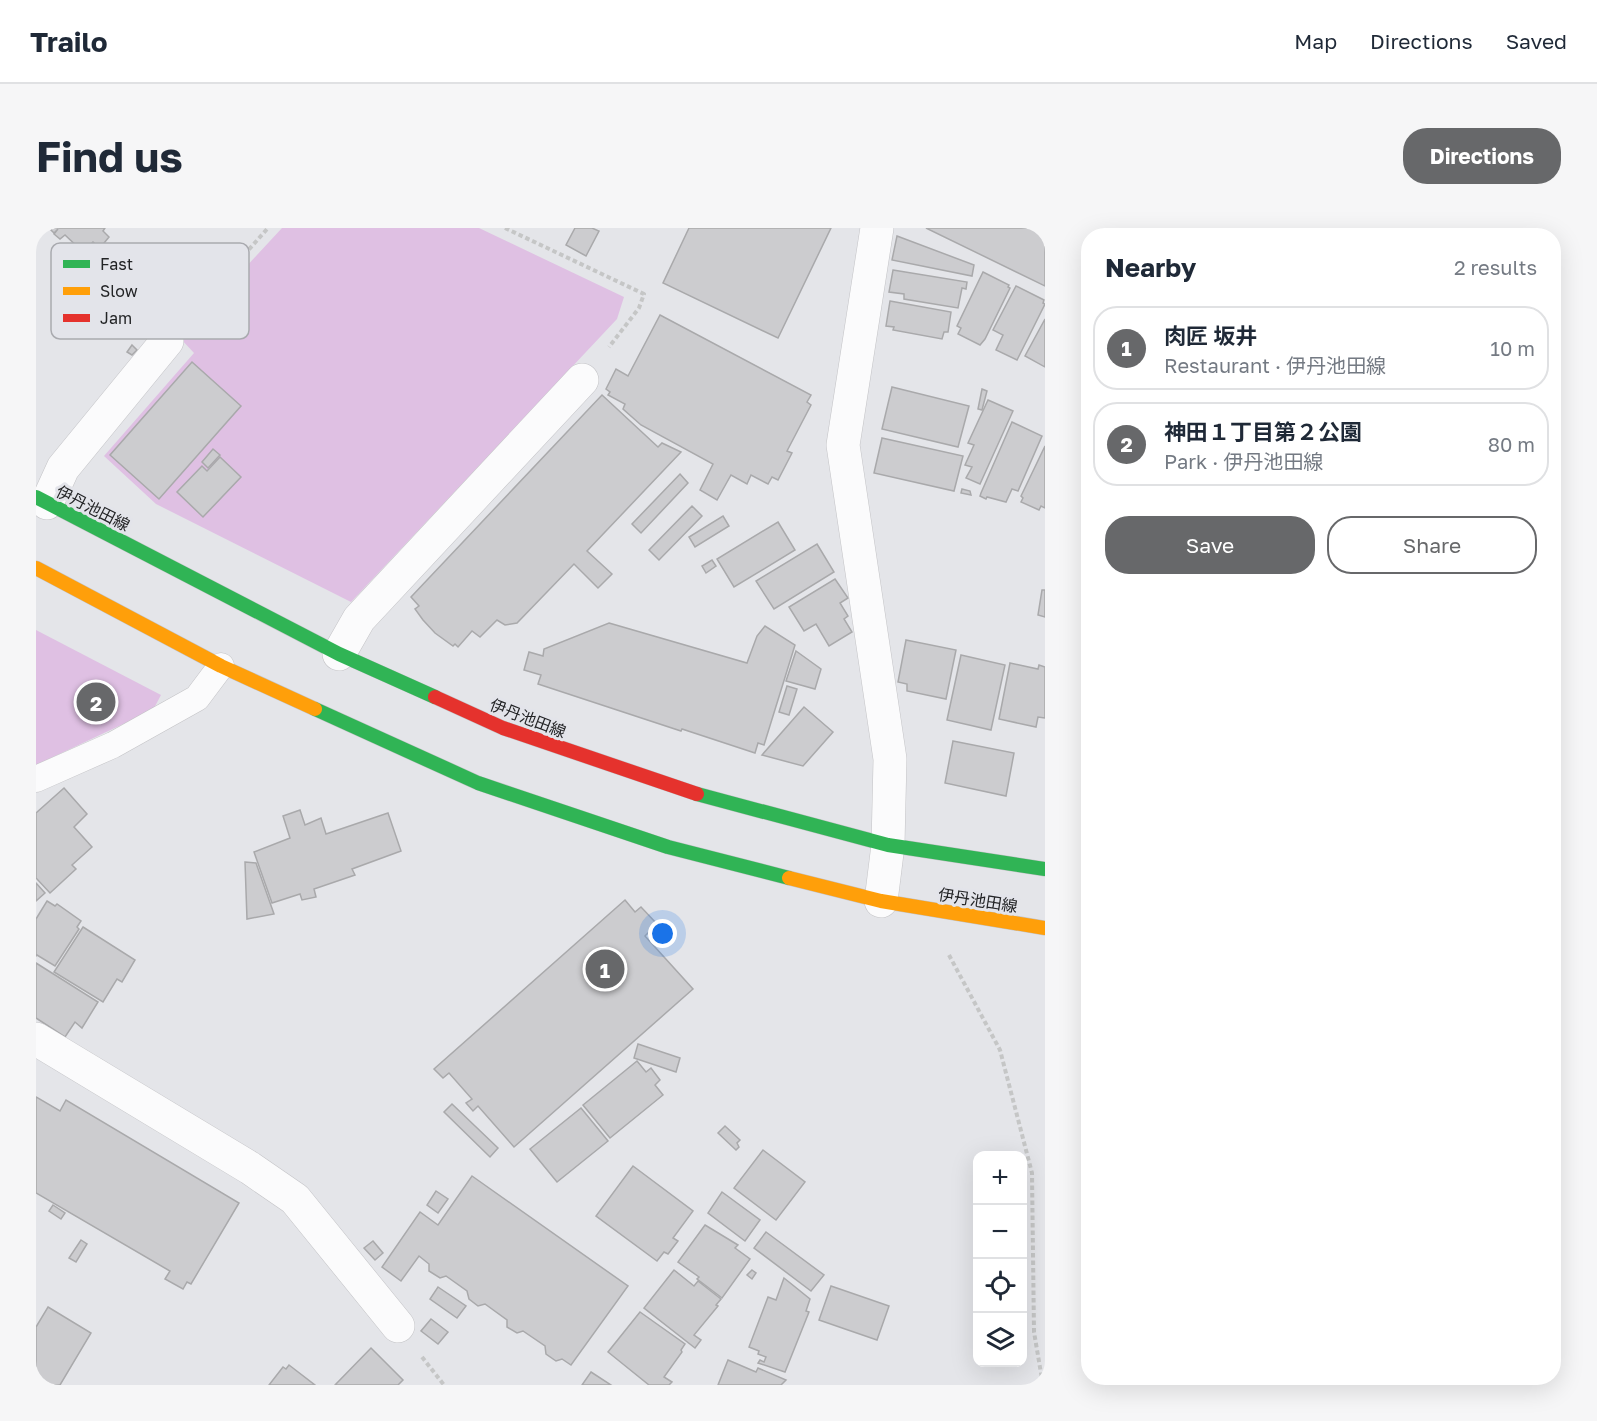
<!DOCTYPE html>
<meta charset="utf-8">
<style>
:root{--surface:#fff;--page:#f6f6f7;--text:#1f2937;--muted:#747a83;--line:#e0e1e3;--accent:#67686a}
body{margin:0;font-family:"Golos Text","Noto Sans JP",sans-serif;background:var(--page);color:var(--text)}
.controls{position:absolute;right:18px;bottom:18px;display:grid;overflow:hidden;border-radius:12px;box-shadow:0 6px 24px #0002}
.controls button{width:54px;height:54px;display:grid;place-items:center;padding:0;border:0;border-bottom:2px solid var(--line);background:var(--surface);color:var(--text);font:30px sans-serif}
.you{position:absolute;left:627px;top:706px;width:21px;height:21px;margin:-15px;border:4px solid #fff;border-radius:50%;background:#1a73e8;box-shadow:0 0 0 9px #1a73e833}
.badge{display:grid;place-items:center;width:39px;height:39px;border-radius:50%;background:var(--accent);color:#fff;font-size:20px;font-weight:700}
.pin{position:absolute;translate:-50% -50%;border:3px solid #fff;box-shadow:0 2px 6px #0006}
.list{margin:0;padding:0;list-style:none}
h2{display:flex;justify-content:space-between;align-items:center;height:78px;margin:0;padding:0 24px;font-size:26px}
h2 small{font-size:20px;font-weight:400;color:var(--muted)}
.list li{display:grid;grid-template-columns:39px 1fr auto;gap:18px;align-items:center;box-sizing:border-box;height:84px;margin:0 12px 12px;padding:0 12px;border:2px solid var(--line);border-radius:24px}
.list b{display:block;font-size:22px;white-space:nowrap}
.list p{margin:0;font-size:20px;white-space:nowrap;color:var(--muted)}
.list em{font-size:20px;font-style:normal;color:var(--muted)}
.actions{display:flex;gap:12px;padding:18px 24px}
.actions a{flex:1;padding:14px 0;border:2px solid var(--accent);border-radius:24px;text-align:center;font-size:21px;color:var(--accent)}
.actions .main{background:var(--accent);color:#fff}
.icon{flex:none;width:33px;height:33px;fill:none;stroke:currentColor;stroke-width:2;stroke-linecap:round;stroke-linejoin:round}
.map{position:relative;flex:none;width:1009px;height:1157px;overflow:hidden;border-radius:24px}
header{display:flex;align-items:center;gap:36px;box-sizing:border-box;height:84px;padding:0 30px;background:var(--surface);border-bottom:2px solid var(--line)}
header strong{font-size:28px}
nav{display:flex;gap:33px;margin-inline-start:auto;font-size:21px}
.intro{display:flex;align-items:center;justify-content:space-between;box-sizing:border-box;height:144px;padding:0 36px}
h1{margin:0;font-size:42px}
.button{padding:15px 27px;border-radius:24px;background:var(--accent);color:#fff;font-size:21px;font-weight:700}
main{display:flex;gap:36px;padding:0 36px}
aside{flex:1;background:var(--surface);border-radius:24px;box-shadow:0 6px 24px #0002}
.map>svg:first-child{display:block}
.green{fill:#dfc0e3}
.building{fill:#cccccf;stroke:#a9a9ab;stroke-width:1.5}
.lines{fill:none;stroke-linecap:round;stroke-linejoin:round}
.lane-casing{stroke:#c3c3c6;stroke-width:27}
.street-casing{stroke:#c3c3c6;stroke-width:34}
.fast-casing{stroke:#c3c3c6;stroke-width:15}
.slow-casing{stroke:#c3c3c6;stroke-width:15}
.jam-casing{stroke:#c3c3c6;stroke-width:15}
.path{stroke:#c5c6c6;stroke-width:4;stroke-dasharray:4.5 3;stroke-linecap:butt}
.lane{stroke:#fbfbfc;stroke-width:26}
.street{stroke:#fbfbfc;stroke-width:33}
.fast{stroke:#30b455;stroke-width:14}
.slow{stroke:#ff9f0a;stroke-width:14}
.jam{stroke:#e5322d;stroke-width:14}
.labels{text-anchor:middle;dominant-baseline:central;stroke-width:6;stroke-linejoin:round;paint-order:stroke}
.street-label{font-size:16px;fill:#232426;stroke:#e3e4ea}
.key{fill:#e3e4ea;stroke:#a9aaaf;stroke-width:1.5}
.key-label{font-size:16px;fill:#232426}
</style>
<header>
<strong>Trailo</strong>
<nav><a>Map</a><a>Directions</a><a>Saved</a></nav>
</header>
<div class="intro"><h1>Find us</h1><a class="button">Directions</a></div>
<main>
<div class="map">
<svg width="1009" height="1157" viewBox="0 0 1009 1157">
<rect width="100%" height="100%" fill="#e4e5e9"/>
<g class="green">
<path d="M 246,0 L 443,0 L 588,69 L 581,91 L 315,374 L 120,276 L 68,228 L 158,125 L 144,110 Z"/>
<path d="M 0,402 L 125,467 L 117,482 L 0,537 Z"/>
</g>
<g class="building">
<path d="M 16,0 L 69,0 L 67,3 L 73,9 L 64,20 L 57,14 L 47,24 L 29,7 L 24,11 L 18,6 L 22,1 L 18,5 L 15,2 Z"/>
<path d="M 539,0 L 556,0 L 563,3 L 550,28 L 530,17 Z"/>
<path d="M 653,0 L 795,0 L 742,110 L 627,55 Z"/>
<path d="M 890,0 L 1009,0 L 1009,58 Z"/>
<path d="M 861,8 L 938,37 L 936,48 L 856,32 Z"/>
<path d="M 857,42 L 931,54 L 930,61 L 926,60 L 922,80 L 868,71 L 868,66 L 853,64 Z"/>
<path d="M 947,44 L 973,57 L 972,59 L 974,60 L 949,111 L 944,117 L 922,106 L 925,100 L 921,98 Z"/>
<path d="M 980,58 L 1008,72 L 1007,75 L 1009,76 L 981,132 L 960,122 L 967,107 L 957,102 Z"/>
<path d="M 854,73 L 915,84 L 912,104 L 908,104 L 906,111 L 857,102 L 858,99 L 850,98 Z"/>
<path d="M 624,87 L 775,167 L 771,174 L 775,177 L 751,223 L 756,225 L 742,252 L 736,249 L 732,256 L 715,247 L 711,256 L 695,247 L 681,272 L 664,262 L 677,236 L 605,197 L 587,181 L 589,176 L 572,167 L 574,164 L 570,161 L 580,141 L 592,148 Z"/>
<path d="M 1009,91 L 1009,139 L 989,128 Z"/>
<path d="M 96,117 L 101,122 L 96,127 L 91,124 Z"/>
<path d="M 156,134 L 205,178 L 123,271 L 74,227 Z"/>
<path d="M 856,159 L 933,178 L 922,219 L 846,201 Z"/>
<path d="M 946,161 L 951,163 L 946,182 L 942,181 Z"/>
<path d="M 566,167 L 622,219 L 626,215 L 645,224 L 551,323 L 576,346 L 562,360 L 538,336 L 481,395 L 469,397 L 461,392 L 444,409 L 436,403 L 422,419 L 419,416 L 417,418 L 399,405 L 387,392 L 379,381 L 383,378 L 375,369 Z"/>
<path d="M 952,172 L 977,183 L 944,256 L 930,250 L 936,239 L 929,237 L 938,217 L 932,215 Z"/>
<path d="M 976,194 L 1006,208 L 982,263 L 976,261 L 970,274 L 951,269 L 950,271 L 944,268 L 945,265 Z"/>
<path d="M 846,210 L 927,228 L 918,263 L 838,245 Z"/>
<path d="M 1009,218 L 1009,280 L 1005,278 L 1003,282 L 985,274 L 987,270 L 985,268 Z"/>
<path d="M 177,221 L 184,227 L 172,240 L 166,234 Z"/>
<path d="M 184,229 L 205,249 L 167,289 L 141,264 L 166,238 L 171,243 Z"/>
<path d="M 644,246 L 652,255 L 605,305 L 596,296 Z"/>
<path d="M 926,261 L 934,263 L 935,267 L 925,265 Z"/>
<path d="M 656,278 L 666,288 L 623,332 L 613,322 Z"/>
<path d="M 687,288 L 693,298 L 659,319 L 653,309 Z"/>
<path d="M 742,294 L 759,322 L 698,359 L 681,331 Z"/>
<path d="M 781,316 L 798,344 L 738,381 L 720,353 Z"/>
<path d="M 676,332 L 680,338 L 670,345 L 666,338 Z"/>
<path d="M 799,351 L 812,370 L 804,375 L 812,388 L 808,391 L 816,404 L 793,418 L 780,396 L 768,403 L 753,379 Z"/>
<path d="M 1006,362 L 1009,362 L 1009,389 L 1002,387 Z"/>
<path d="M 573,395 L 711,435 L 721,408 L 729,398 L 759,417 L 728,517 L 722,515 L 719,525 L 646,501 L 645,503 L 502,456 L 505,447 L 488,442 L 493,424 L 507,428 L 508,421 Z"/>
<path d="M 870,412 L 920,422 L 910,471 L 871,463 L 871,456 L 862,454 Z"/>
<path d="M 760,423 L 785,441 L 779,461 L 750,453 Z"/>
<path d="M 925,427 L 969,437 L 955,502 L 911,492 Z"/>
<path d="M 974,435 L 1002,441 L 1003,437 L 1009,439 L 1009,490 L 1002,489 L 1000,499 L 963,491 Z"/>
<path d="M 751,458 L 761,461 L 753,487 L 743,484 Z"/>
<path d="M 768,479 L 797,504 L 767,538 L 726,527 Z"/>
<path d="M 917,513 L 978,525 L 970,568 L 909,555 Z"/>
<path d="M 28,560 L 51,586 L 38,599 L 56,619 L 36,637 L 40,641 L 14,665 L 0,650 L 0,585 Z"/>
<path d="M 264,582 L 269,597 L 285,590 L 290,606 L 352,585 L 365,623 L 316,641 L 319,647 L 278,661 L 280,669 L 266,672 L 264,666 L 236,675 L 218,624 L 254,610 L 247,588 Z"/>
<path d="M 209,634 L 220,635 L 238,686 L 211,691 Z"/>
<path d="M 0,655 L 9,665 L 0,673 Z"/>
<path d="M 589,672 L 599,684 L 605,679 L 621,696 L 609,708 L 657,761 L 478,919 L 442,878 L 437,883 L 430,875 L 436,871 L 413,845 L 407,850 L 398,841 Z"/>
<path d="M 11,673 L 19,678 L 21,676 L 45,693 L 41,699 L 43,701 L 19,738 L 1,727 L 0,728 L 0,691 Z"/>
<path d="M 47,699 L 99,732 L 86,754 L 81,751 L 67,774 L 18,744 Z"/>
<path d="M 0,735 L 62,774 L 46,800 L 39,794 L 29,809 L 0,790 Z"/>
<path d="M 602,816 L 644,830 L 640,844 L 598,830 Z"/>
<path d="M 601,833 L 610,844 L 615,840 L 624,852 L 619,857 L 627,867 L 574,910 L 547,877 Z"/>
<path d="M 0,869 L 24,883 L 30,872 L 203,975 L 155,1056 L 151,1054 L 147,1061 L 129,1051 L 134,1043 L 0,965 Z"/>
<path d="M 416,876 L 462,920 L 454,929 L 408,884 Z"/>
<path d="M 545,880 L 572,913 L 521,954 L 494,921 Z"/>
<path d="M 689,898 L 704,912 L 701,915 L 703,919 L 700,922 L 682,905 Z"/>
<path d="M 727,922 L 769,954 L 740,992 L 698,960 Z"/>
<path d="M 597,938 L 657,983 L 637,1010 L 642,1013 L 632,1026 L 628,1024 L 621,1033 L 560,988 Z"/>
<path d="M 436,948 L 592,1058 L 535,1137 L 526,1131 L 520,1133 L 510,1126 L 509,1118 L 487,1103 L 481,1105 L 471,1099 L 471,1092 L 449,1076 L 442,1078 L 433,1071 L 431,1063 L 410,1048 L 404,1050 L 393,1043 L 393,1036 L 383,1028 L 365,1053 L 346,1039 L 384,984 L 402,997 Z"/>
<path d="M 400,963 L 412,971 L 402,985 L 391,977 Z"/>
<path d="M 686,964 L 724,992 L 709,1013 L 672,985 Z"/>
<path d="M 17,977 L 29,985 L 25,991 L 13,983 Z"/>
<path d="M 669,997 L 702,1017 L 699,1020 L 714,1031 L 686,1070 L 661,1051 L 663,1049 L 642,1034 Z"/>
<path d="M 730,1004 L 788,1047 L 775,1063 L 718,1020 Z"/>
<path d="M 45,1012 L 51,1016 L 40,1034 L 33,1030 Z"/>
<path d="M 337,1013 L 347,1025 L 339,1032 L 328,1020 Z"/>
<path d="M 638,1042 L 658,1058 L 662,1053 L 685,1071 L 680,1077 L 682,1078 L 658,1107 L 665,1112 L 659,1120 L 608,1080 Z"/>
<path d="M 716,1042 L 720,1045 L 716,1051 L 711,1047 Z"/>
<path d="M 748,1050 L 774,1071 L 770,1083 L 773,1084 L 749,1144 L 722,1135 L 724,1132 L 728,1134 L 730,1129 L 722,1126 L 723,1123 L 713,1119 L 732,1069 L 740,1072 Z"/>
<path d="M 795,1058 L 853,1078 L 841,1112 L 783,1092 Z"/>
<path d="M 402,1059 L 430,1078 L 421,1090 L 394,1071 Z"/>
<path d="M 12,1079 L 55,1105 L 24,1157 L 0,1157 L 0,1099 Z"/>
<path d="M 604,1084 L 649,1116 L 645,1122 L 646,1124 L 628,1149 L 636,1154 L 633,1157 L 613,1157 L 572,1124 Z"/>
<path d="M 395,1091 L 412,1104 L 402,1116 L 385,1103 Z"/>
<path d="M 335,1120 L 367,1152 L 362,1157 L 299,1157 Z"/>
<path d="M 692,1132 L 720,1144 L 722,1140 L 750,1152 L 745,1157 L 682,1157 Z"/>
<path d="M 253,1137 L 279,1157 L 233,1157 L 247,1139 L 250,1141 Z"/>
<path d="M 555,1144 L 575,1157 L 546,1157 Z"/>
</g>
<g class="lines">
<defs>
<path id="lane" d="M 0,551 L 77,517 L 161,470 L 185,438"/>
<g id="street">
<path d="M 841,0 L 807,217 L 854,531 L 852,617 L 845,673"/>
<path d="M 11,275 L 27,240 L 131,113"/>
<path d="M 303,426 L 323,391 L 546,152"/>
<path d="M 0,811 L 214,940 L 259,971 L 362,1098"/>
</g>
<g id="fast">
<path d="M 0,269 L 303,426 L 399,469"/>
<path d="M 279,481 L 442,555 L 632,619 L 753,650"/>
<path d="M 661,566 L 852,617 L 1009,641"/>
</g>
<g id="slow">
<path d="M 0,340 L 185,438 L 279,481"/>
<path d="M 753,650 L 845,673 L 1009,700"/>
</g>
<path id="jam" d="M 399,469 L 467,500 L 661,566"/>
</defs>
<use href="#lane" class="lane-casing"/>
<use href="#street" class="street-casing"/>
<use href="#fast" class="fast-casing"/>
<use href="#slow" class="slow-casing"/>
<use href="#jam" class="jam-casing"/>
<g class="path">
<path d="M 469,0 L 608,66 L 603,80 L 573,119"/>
<path d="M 158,83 L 232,0"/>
<path d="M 913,727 L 964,822 L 996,945 L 998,1104 L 1007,1157"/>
<path d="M 386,1129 L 408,1157"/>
</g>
<use href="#lane" class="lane"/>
<use href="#street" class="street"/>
<use href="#fast" class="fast"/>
<use href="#slow" class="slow"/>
<use href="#jam" class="jam"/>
</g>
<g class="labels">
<g class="street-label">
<text transform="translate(57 280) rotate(27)">伊丹池田線</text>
<text transform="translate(492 490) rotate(21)">伊丹池田線</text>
<text transform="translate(942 672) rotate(9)">伊丹池田線</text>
</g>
</g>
<rect x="15" y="15" width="198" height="96" rx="9" class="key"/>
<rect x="27" y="32" width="27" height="8" fill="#30b455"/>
<rect x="27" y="59" width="27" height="8" fill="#ff9f0a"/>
<rect x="27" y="86" width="27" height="8" fill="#e5322d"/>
<g class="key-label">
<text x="64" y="42">Fast</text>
<text x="64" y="69">Slow</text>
<text x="64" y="96">Jam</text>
</g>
</svg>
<div class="controls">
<button>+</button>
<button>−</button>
<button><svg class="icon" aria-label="locate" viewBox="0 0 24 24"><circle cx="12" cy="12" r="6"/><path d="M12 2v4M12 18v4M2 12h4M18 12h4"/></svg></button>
<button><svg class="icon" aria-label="layers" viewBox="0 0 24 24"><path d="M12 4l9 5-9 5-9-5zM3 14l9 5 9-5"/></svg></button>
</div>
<div class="you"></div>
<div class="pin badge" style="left:569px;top:741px">1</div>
<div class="pin badge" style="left:60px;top:474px">2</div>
</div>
<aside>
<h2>Nearby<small>2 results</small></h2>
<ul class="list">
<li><span class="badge">1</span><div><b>肉匠 坂井</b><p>Restaurant · 伊丹池田線</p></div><em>10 m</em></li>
<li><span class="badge">2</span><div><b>神田１丁目第２公園</b><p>Park · 伊丹池田線</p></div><em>80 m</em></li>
</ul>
<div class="actions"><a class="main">Save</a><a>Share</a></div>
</aside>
</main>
